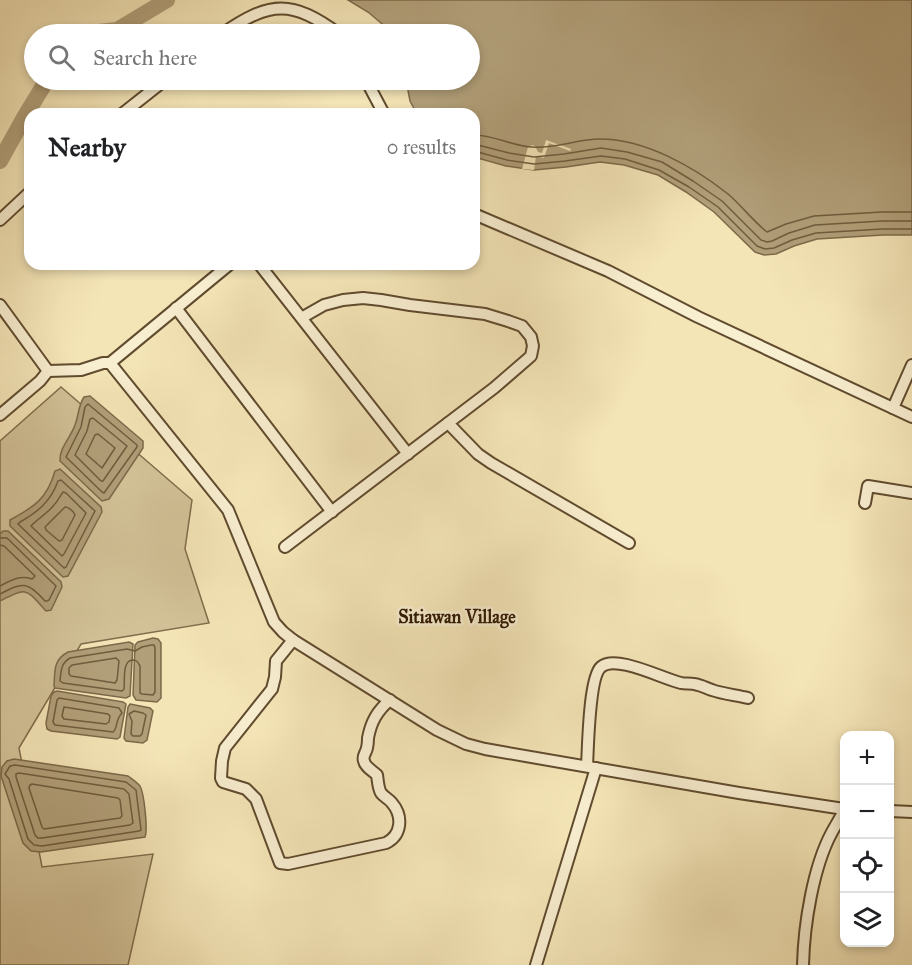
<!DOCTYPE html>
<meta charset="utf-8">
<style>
:root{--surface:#fff;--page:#f6f6f6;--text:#202124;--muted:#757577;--line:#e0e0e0}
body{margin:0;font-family:"IM FELL Great Primer",serif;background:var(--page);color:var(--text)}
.controls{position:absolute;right:18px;bottom:18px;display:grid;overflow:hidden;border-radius:12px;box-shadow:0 3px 9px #0003}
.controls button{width:54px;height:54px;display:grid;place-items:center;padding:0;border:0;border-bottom:2px solid var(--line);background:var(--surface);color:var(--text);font:30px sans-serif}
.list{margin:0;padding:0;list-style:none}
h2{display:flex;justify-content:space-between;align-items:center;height:78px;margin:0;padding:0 24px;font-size:26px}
h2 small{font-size:20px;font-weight:400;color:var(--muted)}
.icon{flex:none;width:33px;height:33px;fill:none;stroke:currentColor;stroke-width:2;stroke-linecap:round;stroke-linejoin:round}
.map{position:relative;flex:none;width:912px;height:965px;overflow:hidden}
.search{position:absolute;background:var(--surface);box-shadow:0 3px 9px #0003;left:24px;top:24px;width:456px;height:66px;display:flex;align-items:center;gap:15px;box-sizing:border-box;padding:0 21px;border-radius:33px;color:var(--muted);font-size:22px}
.panel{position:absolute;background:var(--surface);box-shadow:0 3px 9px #0003;left:24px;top:108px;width:456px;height:162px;border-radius:18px}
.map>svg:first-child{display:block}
.green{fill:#d3c298;stroke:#816d4c;stroke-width:1.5}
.water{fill:#b19f79;stroke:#7d6949;stroke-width:1.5}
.pier{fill:#f4e5b7}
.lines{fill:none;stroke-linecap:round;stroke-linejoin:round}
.shore{stroke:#705c3d;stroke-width:1.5}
.river{stroke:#b19f79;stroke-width:16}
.minor-casing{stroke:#604b2e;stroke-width:14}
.minor{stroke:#f8eed0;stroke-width:10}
.labels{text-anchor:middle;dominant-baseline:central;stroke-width:5;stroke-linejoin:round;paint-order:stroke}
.neighbourhood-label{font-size:18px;font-weight:bold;fill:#2f1801;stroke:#f8eed0}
</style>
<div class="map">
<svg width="912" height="965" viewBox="0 0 912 965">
<rect width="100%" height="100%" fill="#f4e5b7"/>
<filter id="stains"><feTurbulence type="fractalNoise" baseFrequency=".00333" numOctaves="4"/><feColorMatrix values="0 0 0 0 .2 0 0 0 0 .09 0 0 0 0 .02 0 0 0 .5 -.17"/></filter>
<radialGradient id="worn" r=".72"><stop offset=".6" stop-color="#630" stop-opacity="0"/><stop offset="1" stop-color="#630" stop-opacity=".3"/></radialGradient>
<path class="green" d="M 61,387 L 192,500 L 185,549 L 209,623 L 81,644 L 19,748 L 42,867 L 153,854 L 128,965 L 0,965 L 0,441 Z"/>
<g class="water">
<path d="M 348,0 L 912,0 L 912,235 L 883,235 L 817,239 L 794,246 L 776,254 L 764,255 L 755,252 L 714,212 L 686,192 L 658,175 L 624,165 L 600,162 L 566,167 L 534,170 L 506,166 L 474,157 L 474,114 L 417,114 L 410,101 L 406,80 L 470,80 L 470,34 L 394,34 L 368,12 Z"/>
<path d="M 90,396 L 143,441 L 143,448 L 109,499 L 102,501 L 60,461 C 59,448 71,437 75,425 C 79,415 78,406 84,397 Z"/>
<path d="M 60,469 L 101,507 L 102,512 L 68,576 L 63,577 L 10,526 L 10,520 C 34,507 47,499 55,471 Z"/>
<path d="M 3,531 L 8,531 L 61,582 L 62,587 L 51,610 L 46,611 C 25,588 28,587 0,601 L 0,534 Z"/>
<path d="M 153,638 L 158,639 L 161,643 L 161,698 L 157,702 L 136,700 L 133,695 L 135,645 L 138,642 Z"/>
<path d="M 129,642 L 133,644 L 130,696 L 126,698 L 55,688 L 54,686 C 55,671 53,660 68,652 Z"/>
<path d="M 57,691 L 123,702 L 126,704 L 120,737 L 117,739 L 51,731 L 47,729 L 46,723 L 51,696 L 54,692 Z"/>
<path d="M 130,704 L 150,708 L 153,711 L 147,740 L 143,743 L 126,741 L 124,738 L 128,707 Z"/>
<path d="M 14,759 L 128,776 C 132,779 137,782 140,786 C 144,793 148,828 145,837 L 41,852 L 31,851 L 23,843 L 1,776 L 2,767 L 7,761 Z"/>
</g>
<path class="pier" d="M 546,140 L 571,149 L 570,151 L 549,143 L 544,158 L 536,156 L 534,170 L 522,169 L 528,147 L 532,145 L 535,146 L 538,152 L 542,153 Z"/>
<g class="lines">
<g class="shore">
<path d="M 474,135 C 494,135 512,146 532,147 C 555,149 577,139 600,139 C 645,139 694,167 728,194 C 742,206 753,221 767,232 L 786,224 L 814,216 L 882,212 L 912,212"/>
<path d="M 474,144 L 509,153 L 534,157 L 564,154 L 601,148 L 627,152 L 662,162 L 693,181 L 722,201 L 761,240 L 767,242 L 772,241 L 789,233 L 815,225 L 882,221 L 912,221"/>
<path d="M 474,151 L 507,160 L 534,164 L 565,161 L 601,156 L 625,159 L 659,170 L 689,187 L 718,207 L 757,246 L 765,249 L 774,248 L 792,240 L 816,233 L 882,229 L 912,229"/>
<path d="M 88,404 L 137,445 L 137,447 L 104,493 L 102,492 L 66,457 L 81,427 L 85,407 Z"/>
<path d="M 93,418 L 127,446 L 103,481 L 101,481 L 75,455 L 87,431 L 90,419 Z"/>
<path d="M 98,434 L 115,448 L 102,468 L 86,454 L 95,435 Z"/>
<path d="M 61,480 L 95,511 L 66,567 L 64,568 L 18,524 L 20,522 C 38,512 51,501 58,481 Z"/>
<path d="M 63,492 L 66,493 L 86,513 L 64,554 L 62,556 L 31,526 C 37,519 48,513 54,505 C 58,501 60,496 63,492 Z"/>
<path d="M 65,507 C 69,507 74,512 75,515 L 62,540 L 59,541 L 46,530 L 45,527 Z"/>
<path d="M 0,538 L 7,538 L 56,586 L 49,600 L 47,601 L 45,601 C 27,581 23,582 0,594"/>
<path d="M 0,545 L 4,546 L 35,576 L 32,579 C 20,575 11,580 0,586"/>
<path d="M 151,645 L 154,645 L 155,648 L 155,692 L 153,695 L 142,694 L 140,693 L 140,666 C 138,663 138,660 132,660 C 122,661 125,682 124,689 L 122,691 L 63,683 L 60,681 C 61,671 61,663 70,658 L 127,649 L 135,651 L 142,647 Z"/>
<path d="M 116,658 L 119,661 L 117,680 L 115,683 L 71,676 L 69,674 L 69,668 L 72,665 Z"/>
<path d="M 59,698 L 119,708 L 122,713 C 115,720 118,728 113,732 L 55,725 L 53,722 L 57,700 Z"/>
<path d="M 64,707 L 108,714 L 110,716 L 109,722 L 106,724 L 64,719 L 62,716 Z"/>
<path d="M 134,711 L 143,713 L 146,715 L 142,734 L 140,736 L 133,736 L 131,734 L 132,721 L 129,714 Z"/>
<path d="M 15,765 L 126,782 L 136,790 L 141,830 L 139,831 L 42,846 L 34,845 L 28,839 L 9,779 L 5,774 L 10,766 Z"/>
<path d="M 19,773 L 124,789 L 129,794 L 133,823 L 130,825 L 42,838 L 38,838 L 35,835 L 16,777 L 16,774 Z"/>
<path d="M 32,784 L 118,798 L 120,800 L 122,816 L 120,818 L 44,829 L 42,827 L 29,788 L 30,785 Z"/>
</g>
<g class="river">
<path d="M 87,34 L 90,33 L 117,30 L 167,0"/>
<path d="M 0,161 L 25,116 L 47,80"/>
</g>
<defs>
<g id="minor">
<path d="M 222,34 C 271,0 292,0 339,34"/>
<path d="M 366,80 L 384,114"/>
<path d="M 122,114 L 165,80"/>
<path d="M 474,214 L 608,271 L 698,317 L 912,417"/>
<path d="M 0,220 L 30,192"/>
<path d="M 259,264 L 408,454"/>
<path d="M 0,305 L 48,371"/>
<path d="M 176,308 L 332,512"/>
<path d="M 110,363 L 230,264"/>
<path d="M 893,408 L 912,365"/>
<path d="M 0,415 L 40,381 L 48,371 L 81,370 L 103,363 L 110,363 L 228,510 L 274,622 L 283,632 L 293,640 L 437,730 L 466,744 L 485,749 L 739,793 L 844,809"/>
<path d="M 448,423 L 478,454 L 491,463 L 629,543"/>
<path d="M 865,503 L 868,486 L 912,493"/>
<path d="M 285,547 L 494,388 L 531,356 L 533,346 L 531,337 L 522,326 L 508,321 L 485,314 L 410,305 L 381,300 L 363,298 L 343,300 L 324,305 L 303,317"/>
<path d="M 293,640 L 276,661 L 275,677 L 272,689 L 225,748 L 222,761 L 221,778 L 223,782 L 246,789 L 256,799 L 280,863 L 288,864 L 386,843 C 402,835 403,816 392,803 C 389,799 384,797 381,793 C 378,788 378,781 377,775 C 373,771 365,767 364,761 C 362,756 366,753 367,748 C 368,744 368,741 368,738 C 371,722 377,711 390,700"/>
<path d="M 587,766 C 588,749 589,677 601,667 C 616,654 663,679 681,683 C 685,684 690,683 694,684 C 701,685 706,688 712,690 C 723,694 736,695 748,698"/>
<path d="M 890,811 L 912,812"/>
<path d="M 536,965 L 596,768"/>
<path d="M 803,965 C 804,925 813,867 832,832 C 836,825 840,818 844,811"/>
</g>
</defs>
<use href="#minor" class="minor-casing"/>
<use href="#minor" class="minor"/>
</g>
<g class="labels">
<g class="neighbourhood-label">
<text x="457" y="617">Sitiawan Village</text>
</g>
</g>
<rect width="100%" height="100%" filter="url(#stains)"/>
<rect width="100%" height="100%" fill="url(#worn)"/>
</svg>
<div class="controls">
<button>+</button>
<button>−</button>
<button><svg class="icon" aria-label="locate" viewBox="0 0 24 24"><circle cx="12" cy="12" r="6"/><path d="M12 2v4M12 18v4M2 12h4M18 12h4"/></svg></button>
<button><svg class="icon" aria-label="layers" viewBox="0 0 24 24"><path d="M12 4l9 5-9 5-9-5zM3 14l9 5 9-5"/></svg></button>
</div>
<div class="search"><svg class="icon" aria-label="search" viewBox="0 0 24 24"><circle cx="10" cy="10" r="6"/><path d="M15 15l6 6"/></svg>Search here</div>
<section class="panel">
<h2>Nearby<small>0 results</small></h2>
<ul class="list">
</ul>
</section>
</div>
